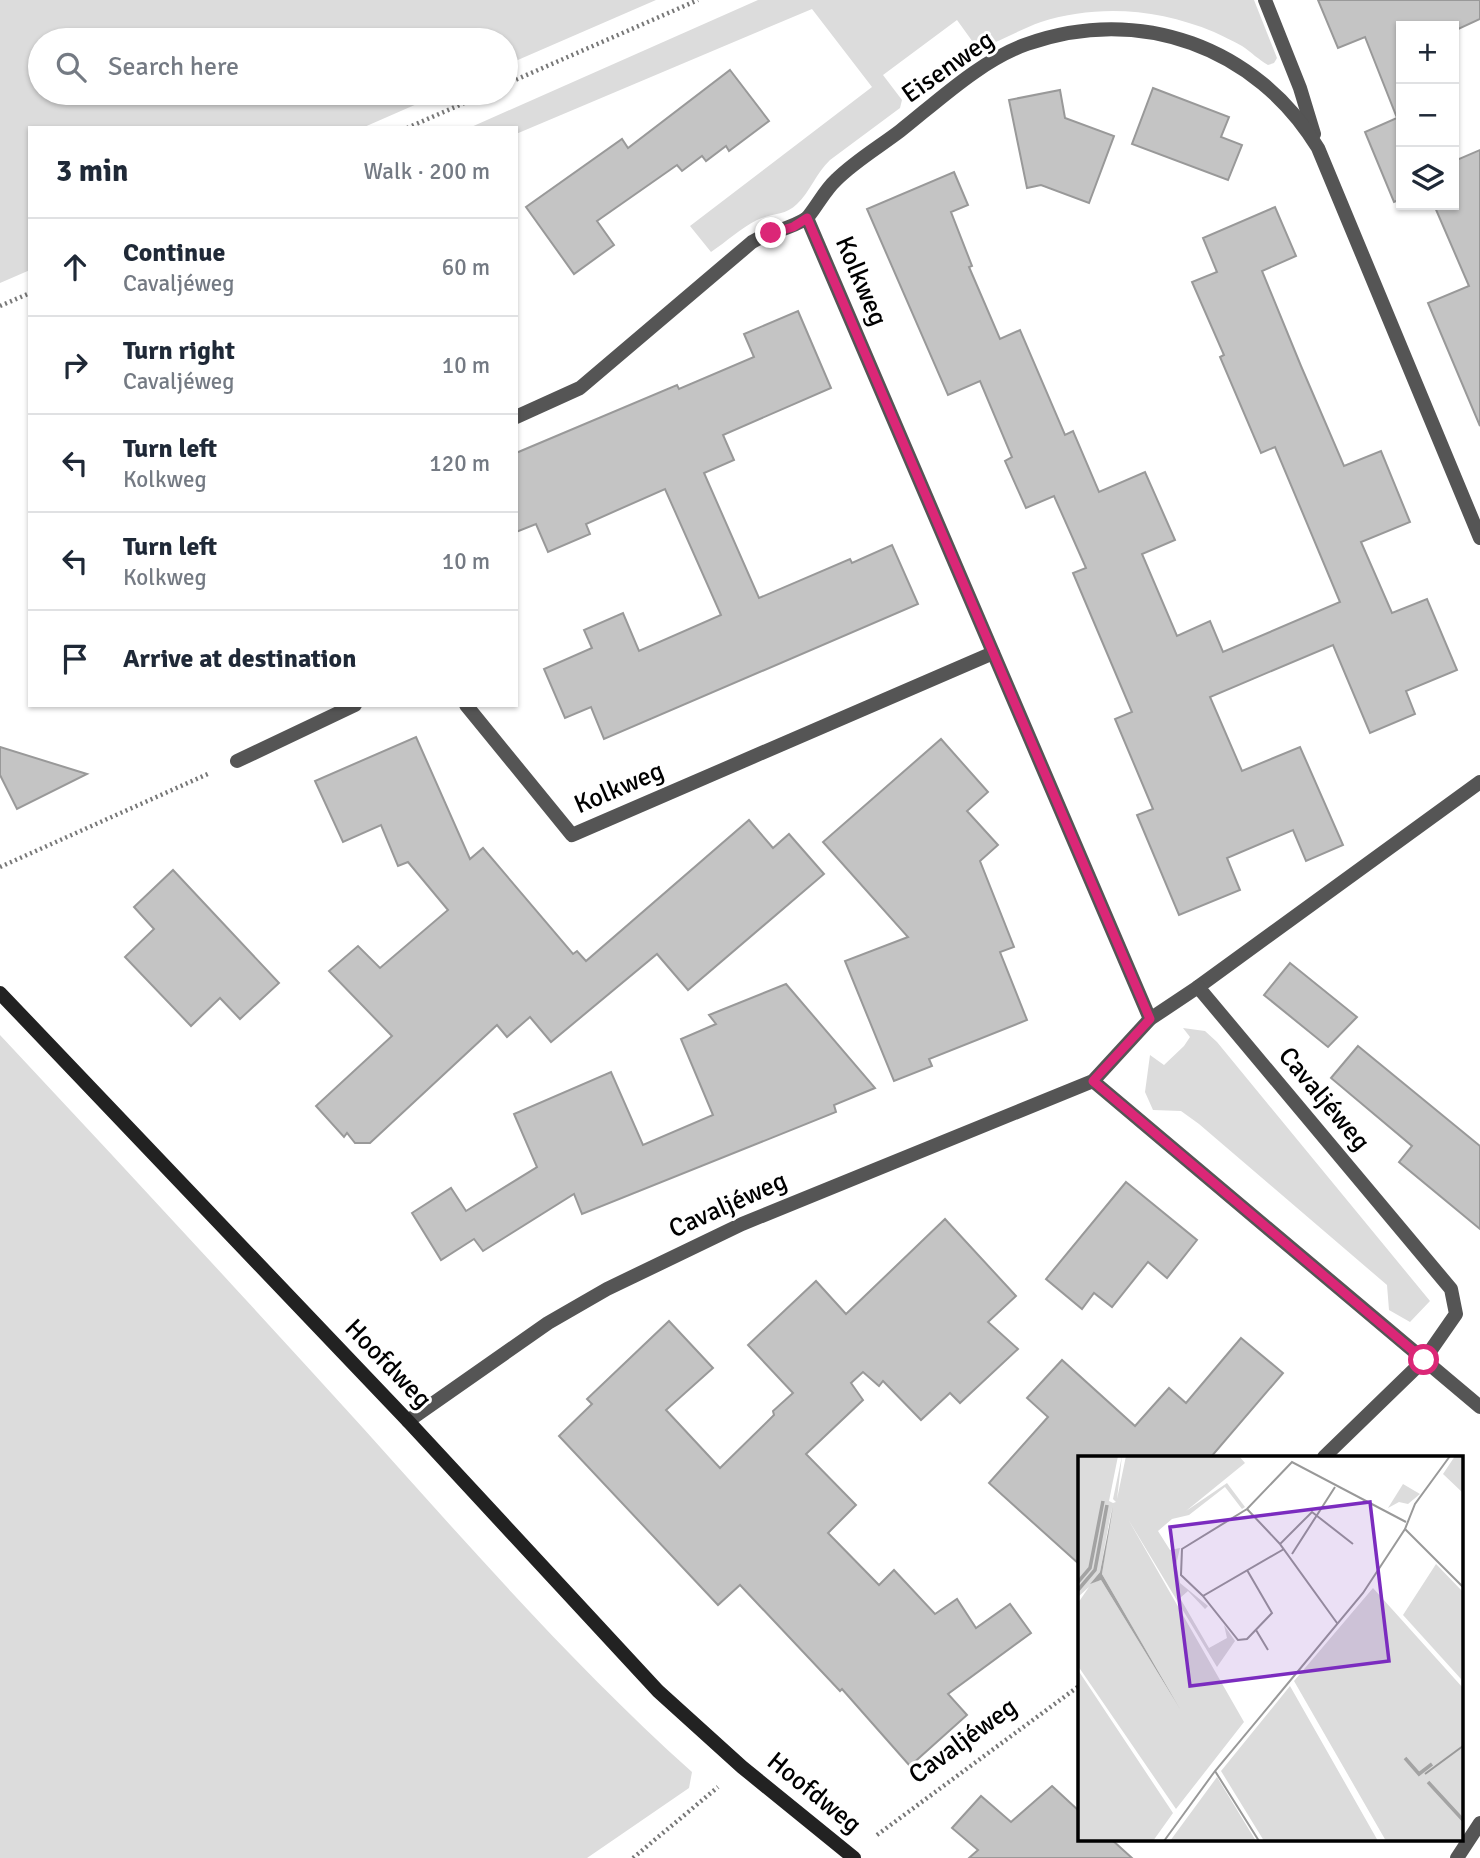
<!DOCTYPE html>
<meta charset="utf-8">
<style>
:root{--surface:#fff;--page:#f6f6f7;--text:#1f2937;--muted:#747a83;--line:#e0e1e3}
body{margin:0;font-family:Signika,sans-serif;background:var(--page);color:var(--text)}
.controls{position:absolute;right:21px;top:21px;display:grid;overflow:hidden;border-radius:0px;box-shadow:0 2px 5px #0004}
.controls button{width:63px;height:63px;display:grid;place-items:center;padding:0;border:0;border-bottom:2px solid var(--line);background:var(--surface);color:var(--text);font:35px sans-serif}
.stop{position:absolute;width:21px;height:21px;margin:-16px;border:5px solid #db2777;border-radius:50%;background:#fff}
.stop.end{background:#db2777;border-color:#fff;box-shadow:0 2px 7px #0008}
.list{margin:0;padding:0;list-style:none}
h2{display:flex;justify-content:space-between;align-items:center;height:91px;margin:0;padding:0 28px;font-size:30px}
h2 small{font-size:23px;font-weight:400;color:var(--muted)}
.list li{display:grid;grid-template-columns:46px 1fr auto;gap:21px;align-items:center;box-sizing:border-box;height:98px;padding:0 28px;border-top:2px solid var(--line)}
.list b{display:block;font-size:26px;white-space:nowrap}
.list p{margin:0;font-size:23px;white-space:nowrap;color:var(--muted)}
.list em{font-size:23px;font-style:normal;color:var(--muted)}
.icon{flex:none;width:38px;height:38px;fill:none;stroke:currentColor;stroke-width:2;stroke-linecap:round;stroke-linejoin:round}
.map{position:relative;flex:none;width:1480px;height:1858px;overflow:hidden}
.search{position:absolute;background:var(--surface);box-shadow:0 2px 5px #0004;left:28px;top:28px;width:490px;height:77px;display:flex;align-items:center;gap:18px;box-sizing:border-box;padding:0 24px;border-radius:38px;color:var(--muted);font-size:26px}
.panel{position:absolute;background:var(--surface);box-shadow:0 2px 5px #0004;left:28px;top:126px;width:490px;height:581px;border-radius:0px}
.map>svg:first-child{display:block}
.green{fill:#dcdcdc}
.building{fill:#c4c4c4;stroke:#999;stroke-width:2}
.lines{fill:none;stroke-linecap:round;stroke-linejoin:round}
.path{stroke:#777;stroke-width:4.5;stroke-dasharray:2 3.5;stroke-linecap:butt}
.lane{stroke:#555;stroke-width:14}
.street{stroke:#555;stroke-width:14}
.secondary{stroke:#222;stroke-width:14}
.route{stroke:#db2777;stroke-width:9}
.labels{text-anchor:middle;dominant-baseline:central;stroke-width:6;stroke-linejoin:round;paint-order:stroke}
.street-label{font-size:26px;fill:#000;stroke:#fff}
.inset-river{fill:none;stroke:#a3a3a3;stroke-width:3.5}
.inset-road{fill:none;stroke:#999;stroke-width:2}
.view{fill:#7b2cbf;fill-opacity:0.15;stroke:#7b2cbf;stroke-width:3.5}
.inset-edge{fill:none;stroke:#000;stroke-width:3.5}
</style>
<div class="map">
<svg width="1480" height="1858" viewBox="0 0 1480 1858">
<rect width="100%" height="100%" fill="#fff"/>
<g class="green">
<path d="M 0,0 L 656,0 L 506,65 L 506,40 L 40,40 L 40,93 L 442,93 L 362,128 L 30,128 L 30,270 L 0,283 Z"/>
<path d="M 758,0 L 1254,0 L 1277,58 L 1274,63 L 1268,65 C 1259,60 1251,52 1242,46 C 1233,41 1223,36 1214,32 C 1158,9 1099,4 1041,22 C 1021,29 1001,41 982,47 L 975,45 L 957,20 L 883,75 L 902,100 L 900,108 L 830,160 C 816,173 810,192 797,204 C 785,216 771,213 757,220 C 741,228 726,242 711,252 L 690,226 L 872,87 L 812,9 L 516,134 L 516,128 L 469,128 Z"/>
<path d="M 1183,1028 L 1205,1031 L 1217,1042 L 1430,1301 L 1410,1322 L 1389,1310 L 1387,1285 L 1199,1124 L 1181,1111 L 1153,1110 L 1145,1092 L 1150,1055 L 1164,1065 L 1184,1046 L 1190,1037 Z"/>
<path d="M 0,1035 C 122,1165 243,1296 363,1428 C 469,1546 574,1666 692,1772 L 689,1788 L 587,1858 L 0,1858 Z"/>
</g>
<g class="building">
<path d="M 1318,0 L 1480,0 L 1480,19 L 1454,31 L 1454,26 L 1401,26 L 1401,199 L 1394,202 L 1365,132 L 1397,118 L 1365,37 L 1338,48 Z"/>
<path d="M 730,70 L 769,121 L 729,151 L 726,146 L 706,161 L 702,156 L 682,171 L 677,165 L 597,221 L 614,245 L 574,274 L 526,207 L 622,139 L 628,148 Z"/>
<path d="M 1153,88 L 1229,117 L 1221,137 L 1242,145 L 1228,180 L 1132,144 Z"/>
<path d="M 1060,90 L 1065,118 L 1114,136 L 1089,203 L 1041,185 L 1027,188 L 1009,100 Z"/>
<path d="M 1480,150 L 1480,426 L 1428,303 L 1469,286 L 1434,205 L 1454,205 L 1454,151 L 1457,160 Z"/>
<path d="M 954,172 L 968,205 L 951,212 L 972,266 L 969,267 L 1000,339 L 1020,330 L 1065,435 L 1073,431 L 1099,492 L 1145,472 L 1175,540 L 1142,554 L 1177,636 L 1210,621 L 1223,652 L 1340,602 L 1275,447 L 1261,453 L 1220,357 L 1224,355 L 1192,282 L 1217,272 L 1203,238 L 1275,207 L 1296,256 L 1262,271 L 1301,366 L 1344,466 L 1381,451 L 1410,522 L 1361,542 L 1392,613 L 1427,599 L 1457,670 L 1406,691 L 1415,714 L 1370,733 L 1333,645 L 1210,697 L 1242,771 L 1300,747 L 1343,845 L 1306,861 L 1293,830 L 1227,858 L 1240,890 L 1179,915 L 1137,815 L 1153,809 L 1115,719 L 1132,712 L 1073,573 L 1086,568 L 1054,496 L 1026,508 L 1005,461 L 1012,457 L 980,381 L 948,395 L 867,209 Z"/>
<path d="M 798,311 L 831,388 L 723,435 L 734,460 L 704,473 L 759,598 L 850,559 L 852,563 L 892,545 L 918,604 L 604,739 L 591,707 L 565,718 L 544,669 L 592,648 L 584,630 L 623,613 L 639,651 L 721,615 L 665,489 L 586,524 L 590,534 L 548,552 L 536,524 L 516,532 L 516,453 L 677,385 L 679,389 L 754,357 L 744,334 Z"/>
<path d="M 416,737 L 470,859 L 483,848 L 573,954 L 577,951 L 586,961 L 749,820 L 773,848 L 789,834 L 824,874 L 688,990 L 657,954 L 551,1042 L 530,1017 L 507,1037 L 497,1025 L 370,1143 L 355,1143 L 347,1133 L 344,1137 L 316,1106 L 392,1036 L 329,971 L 358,946 L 380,968 L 448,910 L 408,862 L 398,866 L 381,825 L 343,842 L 315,781 Z"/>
<path d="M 941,739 L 988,792 L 967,811 L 998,845 L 980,861 L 1014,947 L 1000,952 L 1027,1020 L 929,1059 L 932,1066 L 894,1081 L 845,961 L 908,937 L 823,842 Z"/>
<path d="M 0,747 L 87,774 L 17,809 L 0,775 Z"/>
<path d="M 173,870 L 279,983 L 240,1019 L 220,998 L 191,1026 L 125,957 L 154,929 L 134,907 Z"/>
<path d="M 1290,963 L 1357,1017 L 1328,1047 L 1264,995 Z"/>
<path d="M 786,984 L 875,1088 L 834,1105 L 836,1112 L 582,1214 L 574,1194 L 483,1251 L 474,1239 L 441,1260 L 412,1213 L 451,1188 L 466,1211 L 537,1167 L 514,1114 L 611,1072 L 643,1145 L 713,1115 L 681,1039 L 716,1024 L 709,1015 Z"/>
<path d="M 1358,1046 L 1480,1146 L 1480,1229 L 1399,1162 L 1412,1146 L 1331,1078 Z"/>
<path d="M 1126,1182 L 1197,1240 L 1167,1278 L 1148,1262 L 1112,1307 L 1094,1293 L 1082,1309 L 1046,1279 Z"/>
<path d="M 945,1219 L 1016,1296 L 988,1322 L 1018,1349 L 960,1403 L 950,1393 L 921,1420 L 883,1381 L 879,1386 L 863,1372 L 851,1383 L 863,1400 L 806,1454 L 856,1505 L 828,1533 L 879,1585 L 894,1570 L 935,1614 L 957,1599 L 976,1628 L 1010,1604 L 1031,1633 L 948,1694 L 967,1715 L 910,1766 L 842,1689 L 840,1691 L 740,1585 L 718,1605 L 559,1436 L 592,1404 L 587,1399 L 669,1321 L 713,1368 L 666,1410 L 720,1468 L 774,1415 L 773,1411 L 793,1393 L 748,1345 L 816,1281 L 846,1314 Z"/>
<path d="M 1241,1338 L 1283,1373 L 1211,1457 L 1079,1457 L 1079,1564 L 989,1483 L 1048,1417 L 1027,1398 L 1062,1360 L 1135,1426 L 1169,1388 L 1186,1403 Z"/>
<path d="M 1052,1786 L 1079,1811 L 1079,1839 L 1111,1839 L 1132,1858 L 969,1858 L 978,1850 L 952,1828 L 981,1796 L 1011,1822 Z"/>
</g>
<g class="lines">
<g class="path">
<path d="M 506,84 L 698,0"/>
<path d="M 407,128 L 487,93"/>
<path d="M 0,306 L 30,293"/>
<path d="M 0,867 L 210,773"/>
<path d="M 877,1835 L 1079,1686"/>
<path d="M 633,1858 L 718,1787"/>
</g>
<path class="lane" d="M 237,761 L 355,705"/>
<g class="street">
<path d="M 1265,0 L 1300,88 L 1314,134"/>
<path d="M 807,218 C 817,206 825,190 836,180 C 855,161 879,147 900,131 C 938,101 981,60 1027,44 C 1139,4 1257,47 1318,148 L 1480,538"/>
<path d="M 516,417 L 580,388 L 752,242 C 770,231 789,230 807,218 L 1150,1019"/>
<path d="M 466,705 L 572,835 L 993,653"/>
<path d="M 1198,987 L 1480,782"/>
<path d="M 1093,1081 L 1480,1407"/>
<path d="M 408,1421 L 548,1323 L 607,1289 L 742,1224 L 1093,1081 L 1150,1019 L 1198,987 L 1451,1289 L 1456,1314 L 1424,1360 L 1324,1457"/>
<path d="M 1457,1858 L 1480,1823"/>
</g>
<path class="secondary" d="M 0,993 L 408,1421 L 658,1691 L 742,1767 L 854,1858"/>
</g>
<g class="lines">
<path class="route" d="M 771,233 L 793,227 L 807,218 L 1150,1019 L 1093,1081 L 1424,1360"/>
</g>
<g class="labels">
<g class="street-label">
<text transform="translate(948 67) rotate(-35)">Eisenweg</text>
<text transform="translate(861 281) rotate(67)">Kolkweg</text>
<text transform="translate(619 788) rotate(-23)">Kolkweg</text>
<text transform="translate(1324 1099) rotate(50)">Cavaljéweg</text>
<text transform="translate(728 1205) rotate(-24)">Cavaljéweg</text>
<text transform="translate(388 1364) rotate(46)">Hoofdweg</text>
<text transform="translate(963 1741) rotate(-36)">Cavaljéweg</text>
<text transform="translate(814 1793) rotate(39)">Hoofdweg</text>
</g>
</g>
<g transform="translate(1078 1456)">
<rect width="385" height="385" fill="#fff"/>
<path d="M 0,0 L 40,0 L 31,45 L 35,47 L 38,46 L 35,43 L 44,0 L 39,43 L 48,0 L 161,0 L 167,7 L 108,55 L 149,27 L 167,51 L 164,53 L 147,31 L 111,59 L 94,63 L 80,75 L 92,94 L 102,92 L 98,109 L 102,127 L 130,150 L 127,153 L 110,135 L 102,142 L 131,192 L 149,182 L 146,169 L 157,185 L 139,211 L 50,63 L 166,266 L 98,353 L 0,210 L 0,147 L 11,131 L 0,141 ZM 34,51 L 24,118 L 102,253 L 23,124 L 13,127 L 22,116 ZM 377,0 L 385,0 L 385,37 L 365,18 ZM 325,28 L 342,38 L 330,48 L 321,46 L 310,52 ZM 358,108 L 385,136 L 383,223 L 325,159 ZM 295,132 L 385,232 L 385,385 L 308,385 L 216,225 ZM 0,214 L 95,357 L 75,385 L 0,385 ZM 212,230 L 300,385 L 186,385 L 143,315 ZM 139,321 L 178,385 L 92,385 Z" fill="#dcdcdc" fill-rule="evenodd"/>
<path d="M 35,51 L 24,118 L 102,253 L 23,124 L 12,128 L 22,116 Z" fill="#a3a3a3"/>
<path class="inset-river" d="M 0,126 L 12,112 L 25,45M 0,134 L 17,114 L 29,49M 327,302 L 341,318 L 354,308M 350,326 L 385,364"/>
<path class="inset-road" d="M 169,53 L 202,88M 327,73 L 385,131M 214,98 L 257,31M 169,114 L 194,157 L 169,183 L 160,184 L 125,140 L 206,93M 125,140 L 103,119 L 104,93 L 169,53 L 214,6 L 328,66M 259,167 L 202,88 L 234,56 L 275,88M 178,174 L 190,194M 137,315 L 181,385M 347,318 L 385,290M 86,385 L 137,315 L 285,137 L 327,73 L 337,48 L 372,0"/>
<path class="view" d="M 292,46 L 311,205 L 112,230 L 92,71 Z"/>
<rect width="385" height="385" class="inset-edge"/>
</g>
</svg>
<div class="controls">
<button>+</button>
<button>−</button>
<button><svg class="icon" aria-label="layers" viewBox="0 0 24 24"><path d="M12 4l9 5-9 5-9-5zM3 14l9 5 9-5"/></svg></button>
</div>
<div class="stop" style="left:1424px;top:1360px"></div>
<div class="stop end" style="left:771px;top:233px"></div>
<div class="search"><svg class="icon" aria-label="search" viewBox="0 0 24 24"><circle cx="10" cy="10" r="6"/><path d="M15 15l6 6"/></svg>Search here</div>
<section class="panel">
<h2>3 min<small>Walk · 200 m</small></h2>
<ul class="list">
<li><svg class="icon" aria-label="ahead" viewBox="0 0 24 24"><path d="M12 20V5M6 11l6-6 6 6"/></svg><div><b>Continue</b><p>Cavaljéweg</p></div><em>60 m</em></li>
<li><svg class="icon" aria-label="right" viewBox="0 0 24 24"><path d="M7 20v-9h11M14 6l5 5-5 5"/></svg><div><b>Turn right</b><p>Cavaljéweg</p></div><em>10 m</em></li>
<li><svg class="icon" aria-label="left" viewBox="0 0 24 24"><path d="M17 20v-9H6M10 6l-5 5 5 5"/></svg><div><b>Turn left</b><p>Kolkweg</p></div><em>120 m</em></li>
<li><svg class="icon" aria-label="left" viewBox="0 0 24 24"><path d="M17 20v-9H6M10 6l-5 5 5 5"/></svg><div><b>Turn left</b><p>Kolkweg</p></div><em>10 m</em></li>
<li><svg class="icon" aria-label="arrive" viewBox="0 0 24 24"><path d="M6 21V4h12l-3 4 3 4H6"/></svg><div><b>Arrive at destination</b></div></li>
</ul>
</section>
</div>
